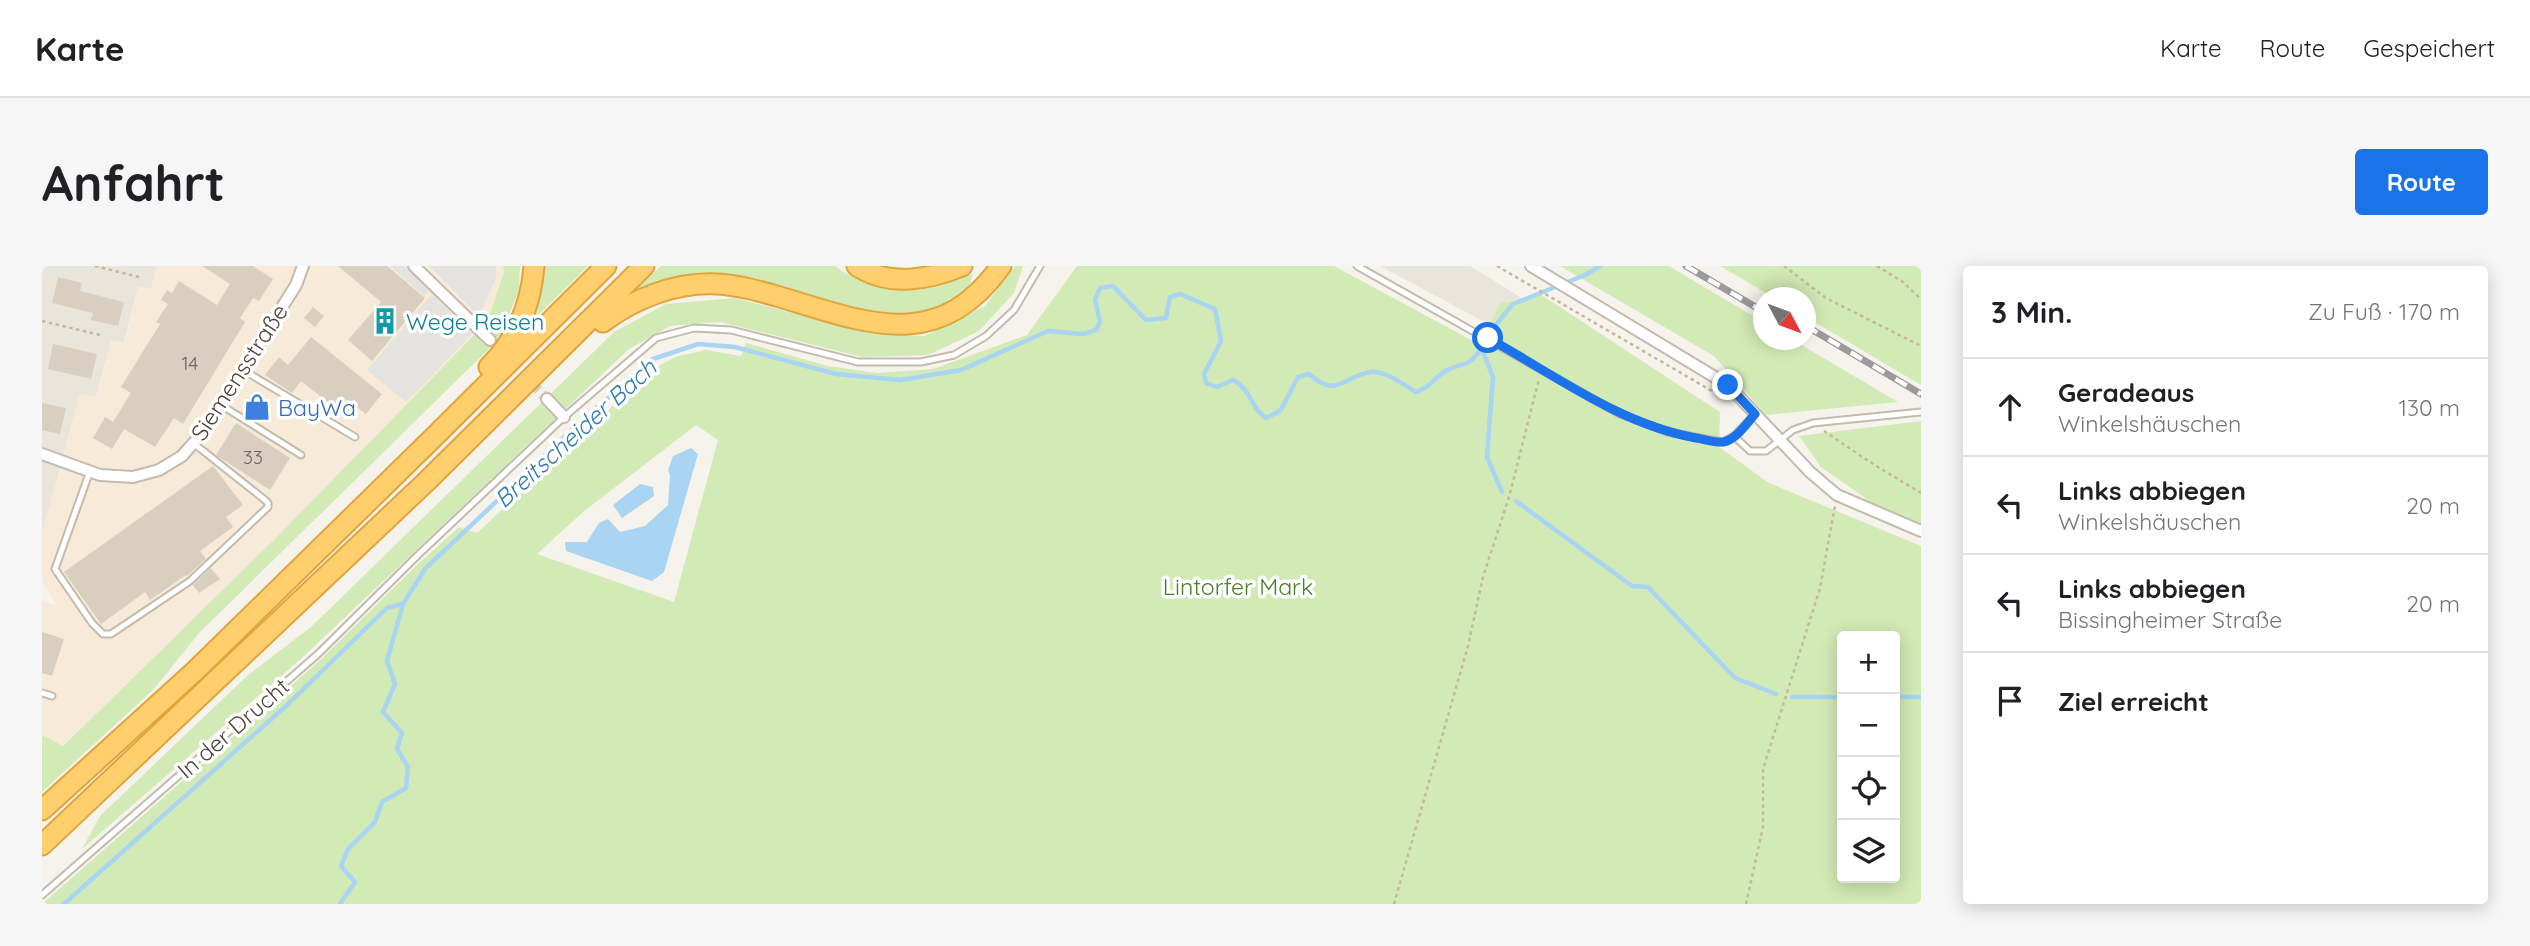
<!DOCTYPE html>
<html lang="de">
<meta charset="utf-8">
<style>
:root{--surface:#fff;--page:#f6f6f6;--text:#202124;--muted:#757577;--line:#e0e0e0;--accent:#1a73e8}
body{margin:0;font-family:Quicksand,sans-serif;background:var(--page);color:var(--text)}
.controls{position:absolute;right:21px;bottom:21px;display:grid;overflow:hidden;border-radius:7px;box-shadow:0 4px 18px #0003}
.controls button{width:63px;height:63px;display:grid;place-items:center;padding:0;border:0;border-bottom:2px solid var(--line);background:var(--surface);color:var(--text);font:35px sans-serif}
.compass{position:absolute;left:1711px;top:21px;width:63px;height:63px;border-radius:50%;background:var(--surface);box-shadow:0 4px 18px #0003;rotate:131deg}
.stop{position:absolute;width:21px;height:21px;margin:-16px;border:5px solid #1a73e8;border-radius:50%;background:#fff}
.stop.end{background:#1a73e8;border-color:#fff;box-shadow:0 2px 7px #0008}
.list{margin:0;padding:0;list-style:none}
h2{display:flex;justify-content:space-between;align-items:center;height:91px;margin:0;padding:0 28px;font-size:30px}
h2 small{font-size:23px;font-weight:400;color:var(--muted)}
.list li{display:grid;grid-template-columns:46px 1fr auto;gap:21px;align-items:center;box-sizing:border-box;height:98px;padding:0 28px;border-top:2px solid var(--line)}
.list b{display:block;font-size:26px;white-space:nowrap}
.list p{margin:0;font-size:23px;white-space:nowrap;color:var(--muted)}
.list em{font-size:23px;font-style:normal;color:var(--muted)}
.icon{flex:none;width:38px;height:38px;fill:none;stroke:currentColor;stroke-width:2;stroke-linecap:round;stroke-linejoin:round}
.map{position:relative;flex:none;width:1879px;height:638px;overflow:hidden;border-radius:7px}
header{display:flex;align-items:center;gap:42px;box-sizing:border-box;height:98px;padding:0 35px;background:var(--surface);border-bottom:2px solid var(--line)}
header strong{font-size:33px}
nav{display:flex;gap:38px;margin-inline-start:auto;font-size:24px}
.intro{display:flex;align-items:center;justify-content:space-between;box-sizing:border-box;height:168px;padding:0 42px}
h1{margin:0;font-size:49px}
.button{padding:18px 32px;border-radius:7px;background:var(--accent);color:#fff;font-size:24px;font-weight:700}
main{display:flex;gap:42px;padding:0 42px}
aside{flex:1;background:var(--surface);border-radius:7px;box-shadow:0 4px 18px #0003}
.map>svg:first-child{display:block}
.residential{fill:#eae5da}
.commercial{fill:#f7ead8}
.green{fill:#d2eab5;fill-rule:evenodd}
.parking{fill:#e5e3e0}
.water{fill:#a9d4f2}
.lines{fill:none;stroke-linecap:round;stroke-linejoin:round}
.stream{stroke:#a9d4f2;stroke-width:4.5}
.building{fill:#d8cfc1}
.minor-tunnel{stroke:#d4d0c8;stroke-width:10;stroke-dasharray:10 5;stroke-linecap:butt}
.service-casing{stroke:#c2bbae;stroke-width:9}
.minor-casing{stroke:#c2bbae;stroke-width:14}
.motorway-casing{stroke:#e0a43c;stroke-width:23}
.path{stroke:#c4b79f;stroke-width:2.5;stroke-dasharray:3.5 3.5;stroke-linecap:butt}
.service{stroke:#fff;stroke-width:5}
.minor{stroke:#fff;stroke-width:10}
.motorway{stroke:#ffcf6e;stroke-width:19}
.rail-casing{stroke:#9a9a9a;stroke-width:7}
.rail{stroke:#fff;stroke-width:4.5;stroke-dasharray:13;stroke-linecap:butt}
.route{stroke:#1a73e8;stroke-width:9}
.labels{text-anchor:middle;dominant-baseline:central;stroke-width:7;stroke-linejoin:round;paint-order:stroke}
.number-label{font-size:19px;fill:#6e675b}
.culture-label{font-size:23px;fill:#0d838f;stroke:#fff;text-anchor:start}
.street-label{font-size:23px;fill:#4b4439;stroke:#fff}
.shop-label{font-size:23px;fill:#366cbe;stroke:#fff;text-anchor:start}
.park-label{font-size:23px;fill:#4a7f2a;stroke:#fff}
.water-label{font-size:24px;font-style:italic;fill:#2e7ab2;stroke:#fff}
</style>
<header>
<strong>Karte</strong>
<nav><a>Karte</a><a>Route</a><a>Gespeichert</a></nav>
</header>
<div class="intro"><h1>Anfahrt</h1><a class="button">Route</a></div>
<main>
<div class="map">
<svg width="1879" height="638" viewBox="0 0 1879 638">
<rect width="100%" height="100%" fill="#f6f3ec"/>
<g class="residential">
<path d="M 0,0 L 115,0 L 109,23 L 96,21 L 82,77 L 69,74 L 54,132 L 38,128 L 0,269 Z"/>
<path d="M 1338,0 L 1428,0 L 1483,34 L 1458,36 L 1448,59 Z"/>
</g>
<path class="commercial" d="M 115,0 L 461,0 L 462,6 L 445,56 L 233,273 L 20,480 L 0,469 L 0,335 L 14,339 L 0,314 L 0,269 L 38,128 L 55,131 L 69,74 L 83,77 L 96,21 L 109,23 Z"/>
<g class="green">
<path d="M 461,0 L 478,0 L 477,24 L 457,73 L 157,367 L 112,423 L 0,526 L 0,469 L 21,480 L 233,273 L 445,56 L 462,6 Z"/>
<path d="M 500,0 L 546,0 L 487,58 Z"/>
<path d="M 619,0 L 793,0 C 812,17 864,28 889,22 C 903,19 917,13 931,8 L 927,21 L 892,43 L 856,51 L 816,46 L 710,15 L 591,27 Z"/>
<path d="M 973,0 L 981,0 L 972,27 L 937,65 L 886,89 L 820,91 L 678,56 L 628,60 L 587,83 L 261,391 L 40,583 L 58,550 L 206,409 L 269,361 L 572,66 L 624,38 L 693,32 L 826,67 L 882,70 L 943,40 Z"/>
<path d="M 1035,0 L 1292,0 L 1444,82 L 1448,59 L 1458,36 L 1483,34 L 1498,28 L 1678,146 L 1677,181 L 1727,217 L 1879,280 L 1879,638 L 0,638 L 276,396 L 374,300 L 417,261 L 435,267 L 610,103 L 636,90 L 664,84 L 699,90 L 704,77 L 786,100 L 835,107 L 891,103 L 985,69 ZM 654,159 L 676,174 L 632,336 L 495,288 L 541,246 ZM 1800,370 L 1853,370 L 1853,612 L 1800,612 Z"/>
<path d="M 1518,0 L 1627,0 L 1721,56 L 1722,74 L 1751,74 L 1856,136 L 1724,149 L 1672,90 Z"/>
<path d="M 1678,0 L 1879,0 L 1879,119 L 1764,51 L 1764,32 L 1731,31 Z"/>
<path d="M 1879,155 L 1879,259 L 1843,246 L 1779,201 L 1757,170 Z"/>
</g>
<g class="parking">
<path d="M 348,0 L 362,0 L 388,23 L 382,30 Z"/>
<path d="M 387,0 L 454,0 L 454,12 L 437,50 Z"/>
<path d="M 390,28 L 430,68 L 364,136 L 325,104 Z"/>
</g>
<g class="water">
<path d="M 649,182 L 656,188 L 622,306 L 610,315 L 524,285 L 523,276 L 545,276 L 557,257 L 566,253 L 578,266 L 603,260 L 626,239 L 628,209 L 626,204 L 631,190 Z"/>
<path d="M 598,218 L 611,221 L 612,230 L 580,252 L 571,239 Z"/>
</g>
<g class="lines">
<g class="stream">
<path d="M 1453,60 L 1471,38 L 1543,9 L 1558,0"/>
<path d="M 1440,83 L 1451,111 L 1445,191 L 1460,226"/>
<path d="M 1474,235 L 1590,320 L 1606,321 L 1693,412 L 1734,428"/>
<path d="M 1750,431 L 1800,431"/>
<path d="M 1853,431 L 1879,431"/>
<path d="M 22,638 L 244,440 L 345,342 L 360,338"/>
<path d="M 298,638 L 313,616 L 299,600 L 306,583 L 333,556 L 340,536 L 364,522 L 366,501 L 355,483 L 360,467 L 341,446 L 353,418 L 345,395 L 361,338 L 383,303 L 534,160 L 611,93 L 656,78 L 693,81 L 794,108 L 858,114 L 919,104 L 1006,65 L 1041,68 L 1054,64 L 1058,56 L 1053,34 L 1058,22 L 1071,20 L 1104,54 L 1124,52 L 1128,31 L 1138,28 L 1173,43 L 1179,75 L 1162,108 L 1164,117 L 1175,121 L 1191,114 C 1212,126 1205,138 1224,152 L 1239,144 L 1256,111 L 1267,108 C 1295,133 1300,111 1328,106 C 1343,104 1362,119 1374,126 C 1391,120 1390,113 1402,106 C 1421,94 1424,105 1440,82"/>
</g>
</g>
<g class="building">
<path d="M 160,0 L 211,0 L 231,13 L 217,35 L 211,32 L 198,52 L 203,56 L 141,158 L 132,152 L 113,181 L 82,163 L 70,183 L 51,172 L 63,151 L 71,156 L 89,127 L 79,121 L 118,58 L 114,56 L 126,38 L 119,34 L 125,24 L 130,27 L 137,15 L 175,39 L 188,18 Z"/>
<path d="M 296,0 L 345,0 L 383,32 L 330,95 L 306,74 L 339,36 Z"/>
<path d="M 16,11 L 40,17 L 38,25 L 82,36 L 76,60 L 49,54 L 51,47 L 10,37 Z"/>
<path d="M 271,41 L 282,50 L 273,61 L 262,52 Z"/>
<path d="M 269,71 L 340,128 L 324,148 L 316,142 L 307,153 L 259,115 L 250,127 L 223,109 L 237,91 L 246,99 Z"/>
<path d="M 11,78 L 55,88 L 49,113 L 6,103 Z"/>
<path d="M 0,137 L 24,142 L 18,168 L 0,164 Z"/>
<path d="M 194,157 L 248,192 L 228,224 L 174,189 Z"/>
<path d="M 171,200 L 201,239 L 184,251 L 191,261 L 158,285 L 164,293 L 145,310 L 144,309 L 108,334 L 103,326 L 59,358 L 22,306 Z"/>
<path d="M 169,302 L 178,313 L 157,327 L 151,319 Z"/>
<path d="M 0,366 L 22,373 L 10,410 L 0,407 Z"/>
</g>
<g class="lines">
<path class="minor-tunnel" d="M 448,74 L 505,133"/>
<defs>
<g id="service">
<path d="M 1315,0 L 1578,148 L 1626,166 L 1681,176 L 1692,170 L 1713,148"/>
<path d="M 201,104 L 313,171"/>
<path d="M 179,139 L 259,189"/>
<path d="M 1692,170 L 1708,185 L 1724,185 L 1751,164 L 1771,157 L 1879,146"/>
<path d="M 48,205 L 13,303 L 50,357 L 61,368 L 69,368 L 148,315 L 226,241 L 226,237 L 223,234 L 150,176"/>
<path d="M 0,427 L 10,430"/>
<path d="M 0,629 L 276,388 L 376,289 L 522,151 L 614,72 L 652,62 L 689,64 L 816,96 L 879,96 L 912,89 L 944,70 L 972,44 L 998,0"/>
</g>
<g id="minor">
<path d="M 372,0 L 448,74"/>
<path d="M 1489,0 L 1686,119 L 1768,206 L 1795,229 L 1879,265"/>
<path d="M 505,133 L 522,151"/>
<path d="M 0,188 L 58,209 L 91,211 L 117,204 L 140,190 L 163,164 L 254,19 L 261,0"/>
</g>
<g id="motorway">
<path d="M 815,0 C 847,21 887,14 920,0"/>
<path d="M 561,56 C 593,32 634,16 675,18 C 696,19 717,25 738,31 C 825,57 896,88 959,0"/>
<path d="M 447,101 C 475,73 489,39 492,0"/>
<path d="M 0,544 L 153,405 L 392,171 L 564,0"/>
<path d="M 0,579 L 385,215 L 602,0"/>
</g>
</defs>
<use href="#service" class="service-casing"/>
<use href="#minor" class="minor-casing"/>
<use href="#motorway" class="motorway-casing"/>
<g class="path">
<path d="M 53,0 L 97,11"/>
<path d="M 1455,0 L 1670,125"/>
<path d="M 1742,0 L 1784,32 L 1879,80"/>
<path d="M 1835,0 L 1861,16 L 1879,33"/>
<path d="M 0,55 L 58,69"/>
<path d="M 1782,165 L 1831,198 L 1879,227"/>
<path d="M 1352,638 L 1426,380 L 1441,311 L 1467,231 L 1497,113"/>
<path d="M 1704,638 L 1721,561 L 1721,503 L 1778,322 L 1793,240"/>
</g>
<use href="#service" class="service"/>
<use href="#minor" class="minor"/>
<use href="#motorway" class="motorway"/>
<defs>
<g id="rail">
<path d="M 1644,0 L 1722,46"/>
<path d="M 1764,60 L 1879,128"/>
</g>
</defs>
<use href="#rail" class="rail-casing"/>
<use href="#rail" class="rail"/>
</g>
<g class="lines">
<path class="route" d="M 1446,72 C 1513,109 1577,158 1654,172 C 1662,173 1673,177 1681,176 C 1694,174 1705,157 1713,148 L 1686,119"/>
</g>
<defs>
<symbol id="building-bare" viewBox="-9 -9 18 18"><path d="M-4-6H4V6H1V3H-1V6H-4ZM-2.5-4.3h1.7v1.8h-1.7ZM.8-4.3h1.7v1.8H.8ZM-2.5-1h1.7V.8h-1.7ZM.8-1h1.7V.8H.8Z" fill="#0f9aa8" stroke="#fff" stroke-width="2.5" paint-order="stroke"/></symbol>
<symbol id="shop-bare" viewBox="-9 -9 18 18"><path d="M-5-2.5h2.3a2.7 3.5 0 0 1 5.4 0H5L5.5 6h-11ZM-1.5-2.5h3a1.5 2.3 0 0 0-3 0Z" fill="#3f7fe0" stroke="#fff" stroke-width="2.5" paint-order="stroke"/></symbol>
</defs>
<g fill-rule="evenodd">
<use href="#building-bare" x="324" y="36" width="38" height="38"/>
<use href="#shop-bare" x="196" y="122" width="38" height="38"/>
</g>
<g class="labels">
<g class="number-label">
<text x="148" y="97">14</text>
<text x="211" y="191">33</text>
</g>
<g class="culture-label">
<text x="364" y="55">Wege Reisen</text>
</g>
<g class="street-label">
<text transform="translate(197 106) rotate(-57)">Siemensstraße</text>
<text transform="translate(191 462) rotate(-41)">In der Drucht</text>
</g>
<g class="shop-label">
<text x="236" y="141">BayWa</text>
</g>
<g class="park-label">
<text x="1196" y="320">Lintorfer Mark</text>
</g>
<g class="water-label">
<text transform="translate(533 167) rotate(-42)">Breitscheider Bach</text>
</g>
</g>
</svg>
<div class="controls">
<button>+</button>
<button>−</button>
<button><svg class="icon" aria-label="locate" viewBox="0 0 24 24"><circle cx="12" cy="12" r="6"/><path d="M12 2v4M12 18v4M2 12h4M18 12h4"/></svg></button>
<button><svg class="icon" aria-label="layers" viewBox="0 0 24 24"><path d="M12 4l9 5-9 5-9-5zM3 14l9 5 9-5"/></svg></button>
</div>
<svg class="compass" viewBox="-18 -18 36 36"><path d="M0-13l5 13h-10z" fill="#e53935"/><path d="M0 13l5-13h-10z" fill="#757577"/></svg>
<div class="stop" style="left:1446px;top:72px"></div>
<div class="stop end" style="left:1686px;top:119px"></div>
</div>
<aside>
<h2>3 Min.<small>Zu Fuß · 170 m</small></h2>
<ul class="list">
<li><svg class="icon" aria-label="ahead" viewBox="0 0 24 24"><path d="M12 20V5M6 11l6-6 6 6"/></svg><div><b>Geradeaus</b><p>Winkelshäuschen</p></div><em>130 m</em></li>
<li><svg class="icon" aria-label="left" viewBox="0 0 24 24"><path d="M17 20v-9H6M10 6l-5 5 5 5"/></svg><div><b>Links abbiegen</b><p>Winkelshäuschen</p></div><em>20 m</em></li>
<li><svg class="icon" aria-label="left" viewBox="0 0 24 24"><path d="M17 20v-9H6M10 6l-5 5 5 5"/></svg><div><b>Links abbiegen</b><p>Bissingheimer Straße</p></div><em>20 m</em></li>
<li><svg class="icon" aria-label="arrive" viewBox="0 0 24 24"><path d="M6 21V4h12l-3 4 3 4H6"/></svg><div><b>Ziel erreicht</b></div></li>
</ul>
</aside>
</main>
